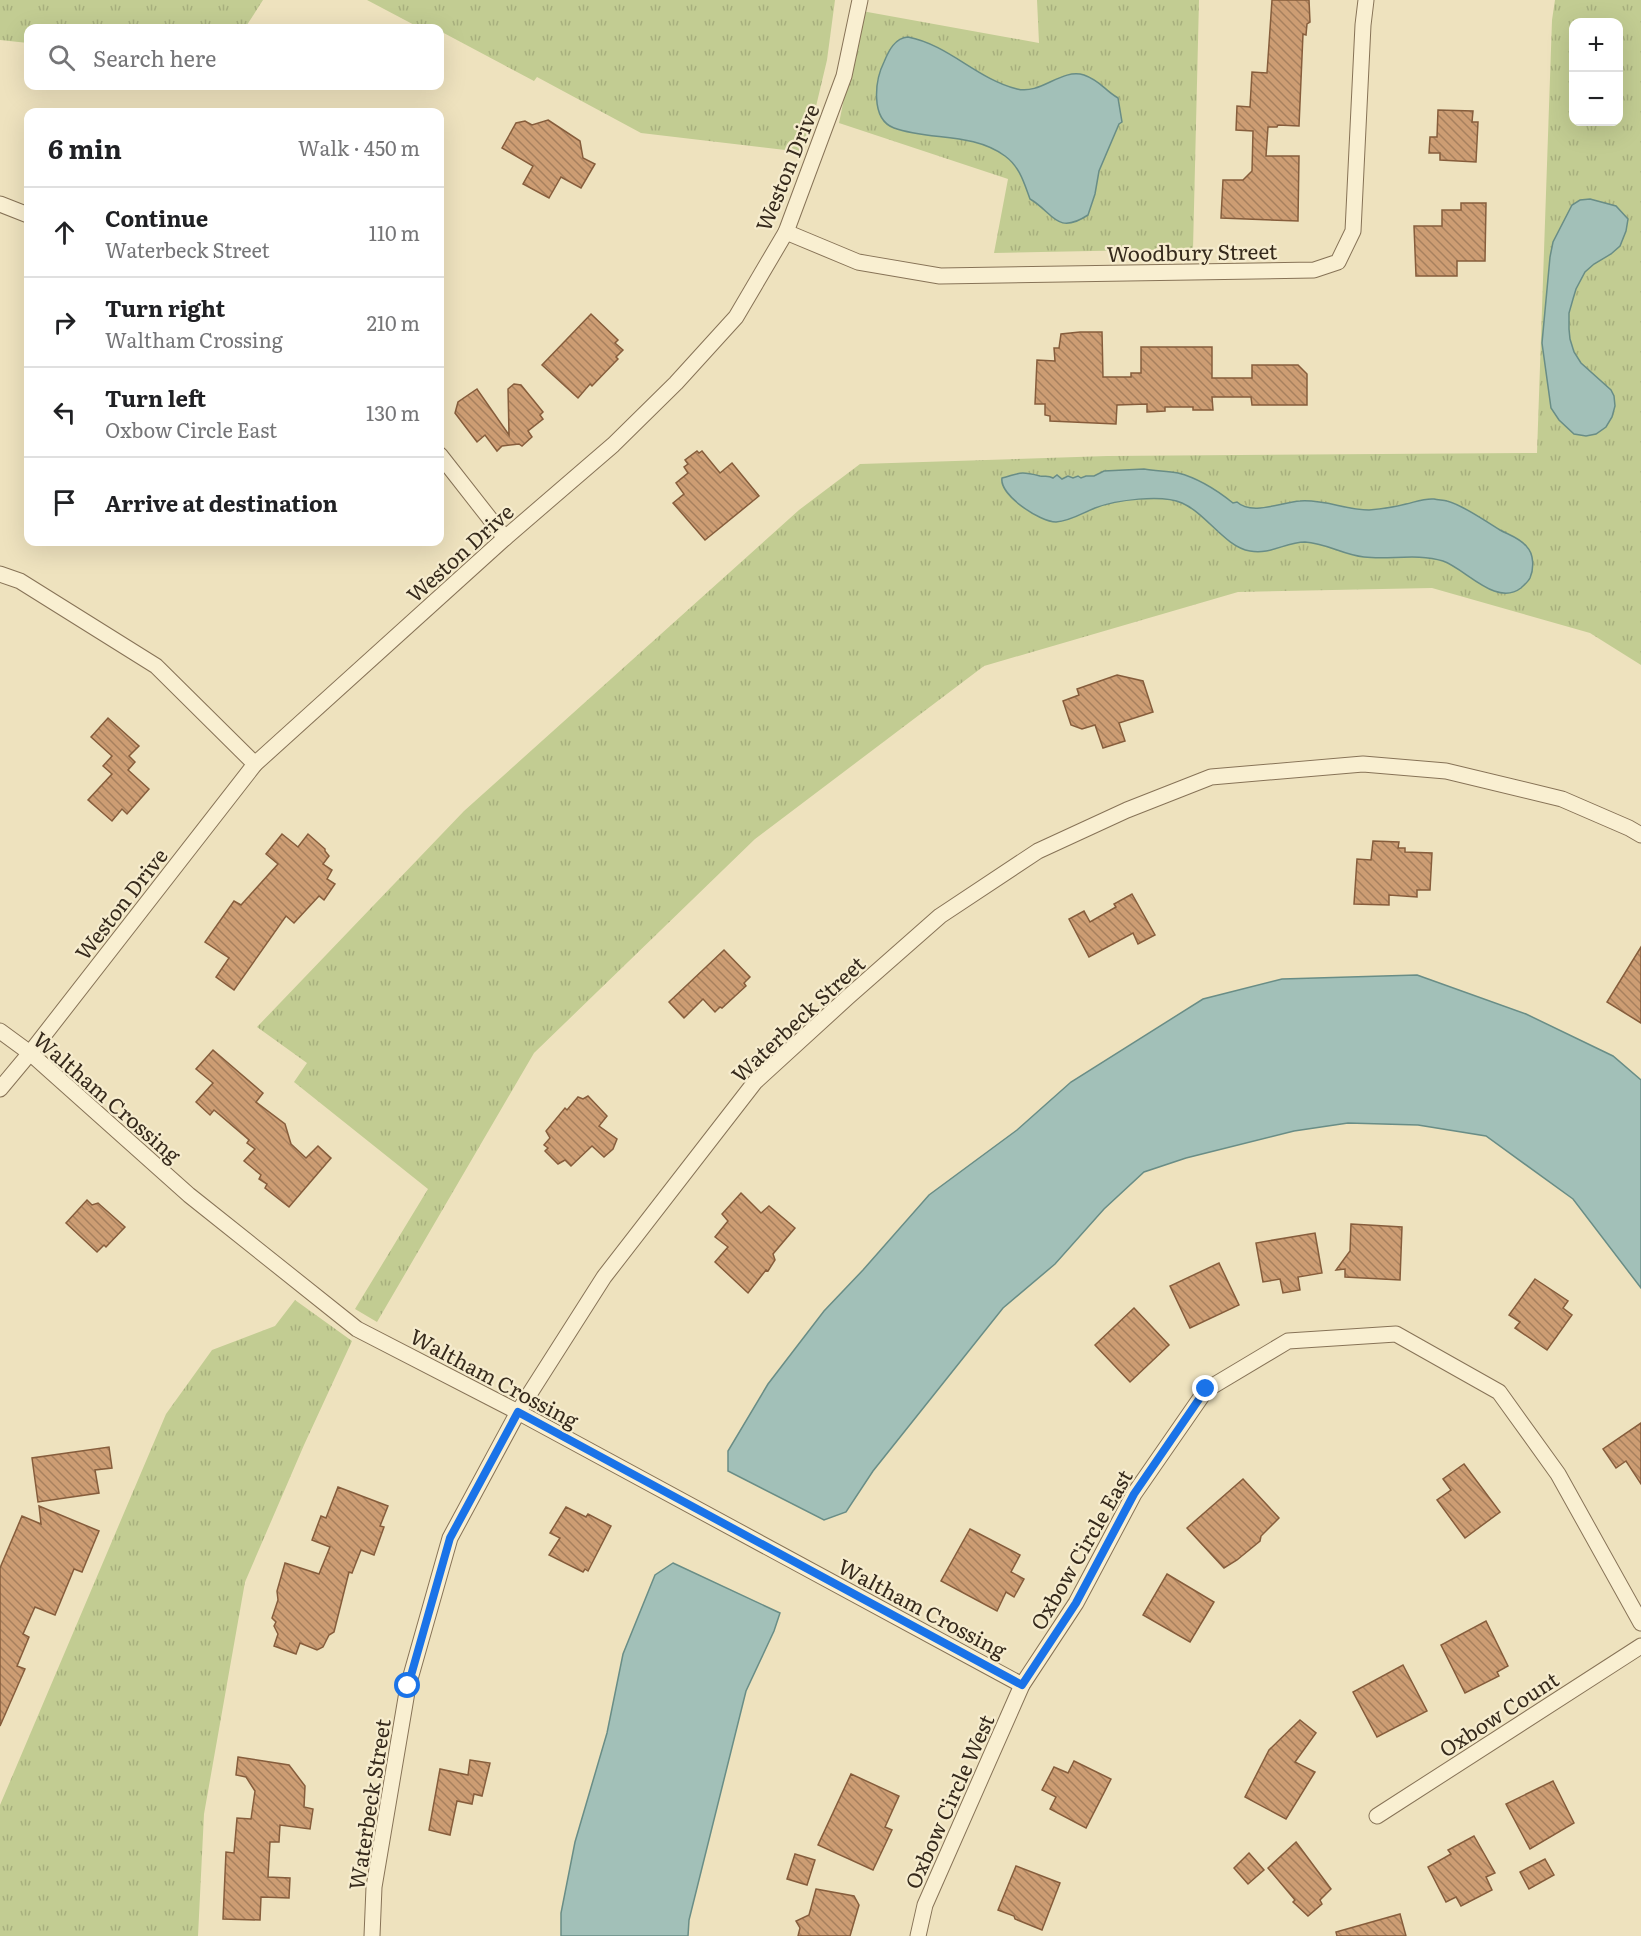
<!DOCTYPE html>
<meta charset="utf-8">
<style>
:root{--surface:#fff;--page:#f6f6f6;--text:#202124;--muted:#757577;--line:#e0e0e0}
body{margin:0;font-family:Literata,serif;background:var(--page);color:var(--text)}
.controls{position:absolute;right:18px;top:18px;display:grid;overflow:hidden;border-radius:12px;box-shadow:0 6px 24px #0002}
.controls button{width:54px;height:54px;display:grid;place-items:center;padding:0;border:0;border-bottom:2px solid var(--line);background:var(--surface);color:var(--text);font:30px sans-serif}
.stop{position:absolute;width:18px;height:18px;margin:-14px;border:4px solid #1a73e8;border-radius:50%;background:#fff}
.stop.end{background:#1a73e8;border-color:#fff;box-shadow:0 2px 6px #0008}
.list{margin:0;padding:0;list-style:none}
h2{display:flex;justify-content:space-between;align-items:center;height:78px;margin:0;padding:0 24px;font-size:26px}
h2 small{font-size:20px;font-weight:400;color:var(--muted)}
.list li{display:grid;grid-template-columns:39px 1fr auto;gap:18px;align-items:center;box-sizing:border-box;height:90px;padding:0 24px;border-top:2px solid var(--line)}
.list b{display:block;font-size:22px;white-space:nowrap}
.list p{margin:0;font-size:20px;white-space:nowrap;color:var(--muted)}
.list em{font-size:20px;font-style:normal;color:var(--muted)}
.icon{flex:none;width:33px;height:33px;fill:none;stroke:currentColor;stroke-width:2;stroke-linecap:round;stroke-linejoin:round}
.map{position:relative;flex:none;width:1641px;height:1936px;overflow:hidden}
.search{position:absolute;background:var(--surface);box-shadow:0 6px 24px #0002;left:24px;top:24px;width:420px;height:66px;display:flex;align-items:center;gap:15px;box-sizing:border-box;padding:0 21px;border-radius:12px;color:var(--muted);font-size:22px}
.panel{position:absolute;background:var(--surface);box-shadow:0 6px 24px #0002;left:24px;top:108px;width:420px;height:438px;border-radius:12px}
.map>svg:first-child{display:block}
.grass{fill:url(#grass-tufts);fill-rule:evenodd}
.water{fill:#a2c0b8;stroke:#698d86;stroke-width:1.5}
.building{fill:url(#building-back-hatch);stroke:#865d3c;stroke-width:1.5}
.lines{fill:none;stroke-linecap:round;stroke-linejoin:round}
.minor-casing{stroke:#877357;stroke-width:17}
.minor{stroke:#f9efd1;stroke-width:15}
.route{stroke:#1a73e8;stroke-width:8}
.labels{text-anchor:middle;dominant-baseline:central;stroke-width:4.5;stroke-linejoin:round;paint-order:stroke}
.street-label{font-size:21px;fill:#362a1c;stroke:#f6ecce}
</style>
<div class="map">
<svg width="1641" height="1936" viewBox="0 0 1641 1936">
<defs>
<pattern id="grass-tufts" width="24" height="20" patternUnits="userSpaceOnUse" patternTransform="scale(1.5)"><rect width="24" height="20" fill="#c2cc92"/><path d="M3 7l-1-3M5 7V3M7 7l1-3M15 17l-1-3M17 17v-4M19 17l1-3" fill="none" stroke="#a7af7d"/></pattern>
<pattern id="building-back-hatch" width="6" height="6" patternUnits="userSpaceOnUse" patternTransform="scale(1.5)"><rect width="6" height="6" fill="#cd9d73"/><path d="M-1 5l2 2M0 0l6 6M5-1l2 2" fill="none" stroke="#a7805e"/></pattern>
</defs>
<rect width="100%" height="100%" fill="#eee2be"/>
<g class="grass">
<path d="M 0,0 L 263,0 L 245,28 L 28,28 L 28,43 L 0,40 Z"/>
<path d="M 367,0 L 835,0 L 827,60 L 813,119 L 802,152 L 641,133 L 537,77 L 534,81 L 440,31 L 440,28 L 431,26 L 429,28 L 420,28 Z"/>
<path d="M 1037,0 L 1199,0 L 1193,249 L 994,253 L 1008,179 L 839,123 L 862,11 L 1039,43 Z"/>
<path d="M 1555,0 L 1641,0 L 1641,665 L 1590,633 L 1432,588 L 1238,592 L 984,666 L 755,839 L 534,1053 L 377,1322 L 355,1309 L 428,1189 L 294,1082 L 307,1063 L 257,1027 L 464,811 L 799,510 L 860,464 L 1107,456 L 1537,453 L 1552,20 ZM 1574,22 L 1618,22 L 1618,122 L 1574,122 Z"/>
<path d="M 295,1300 L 352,1341 L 304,1445 L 245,1582 L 204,1814 L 198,1936 L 0,1936 L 0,1805 L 166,1414 L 212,1350 L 275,1326 Z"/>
</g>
<g class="water">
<path d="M 908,37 C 949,45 977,79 1017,89 C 1041,95 1061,68 1084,75 C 1101,81 1104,90 1118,98 L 1122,122 L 1119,124 L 1099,171 L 1095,194 L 1088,215 C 1056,236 1053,212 1030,199 C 1024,183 1020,167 1005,156 C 972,132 930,141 894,128 C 870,119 875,80 884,62 C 889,50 895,38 908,37 Z"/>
<path d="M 1590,199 L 1616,206 L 1628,219 L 1626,231 L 1620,246 L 1611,254 L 1594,264 L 1585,272 L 1576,289 L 1573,299 L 1569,313 L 1569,329 L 1570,339 L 1574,352 L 1581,363 L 1611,390 L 1614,396 L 1615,406 L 1612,417 L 1606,427 L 1596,434 L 1586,436 L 1574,434 L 1559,420 L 1551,408 L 1542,343 L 1550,257 L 1553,242 L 1572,205 L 1580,200 Z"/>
<path d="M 1144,469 C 1155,471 1167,471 1178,473 C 1198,478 1218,491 1233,503 L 1237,502 C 1252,516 1282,502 1300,501 C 1324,499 1346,510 1369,510 C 1381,509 1395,507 1406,504 C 1415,502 1425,498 1434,499 C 1438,500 1444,500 1447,501 C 1465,506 1483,520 1500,530 C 1509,535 1520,538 1527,547 C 1534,554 1534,569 1530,578 C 1528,582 1524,585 1521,588 C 1496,607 1466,569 1443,561 C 1417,553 1390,560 1364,557 C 1343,555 1326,543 1305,542 C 1286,542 1270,555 1250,551 C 1225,547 1207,514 1182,503 C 1162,494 1116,500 1095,508 C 1082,513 1071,521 1056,522 C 1040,522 999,495 1002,478 C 1021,473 1019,471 1040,476 C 1045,477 1048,475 1053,478 L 1057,475 L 1062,479 L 1068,476 L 1073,478 L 1078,476 L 1081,478 L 1086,476 L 1094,476 L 1104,471 Z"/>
<path d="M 1417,975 L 1526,1014 L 1613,1056 L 1641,1080 L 1641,1288 L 1573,1199 L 1486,1136 L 1418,1125 L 1348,1123 L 1294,1131 L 1186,1158 L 1144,1172 L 1104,1209 L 1055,1264 L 1003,1308 L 873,1471 L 846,1512 L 824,1520 L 728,1471 L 728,1451 L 768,1384 L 824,1311 L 863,1270 L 929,1195 L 1017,1130 L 1071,1082 L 1203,999 L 1282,979 Z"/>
<path d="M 673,1563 L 780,1613 L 774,1631 L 746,1691 L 689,1920 L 688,1936 L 561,1936 L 561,1913 L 575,1842 L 607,1733 L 623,1654 L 655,1575 Z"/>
</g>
<g class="building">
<path d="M 1272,0 L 1309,0 L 1310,22 L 1307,24 L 1306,35 L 1303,34 L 1299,126 L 1278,125 L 1277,127 L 1268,127 L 1266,156 L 1299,156 L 1298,221 L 1221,218 L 1223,180 L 1243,180 L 1252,171 L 1253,131 L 1236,130 L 1237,106 L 1250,107 L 1252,72 L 1267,73 Z"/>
<path d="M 1438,110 L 1473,111 L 1472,122 L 1478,122 L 1476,162 L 1440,160 L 1440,153 L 1429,153 L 1430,137 L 1437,137 Z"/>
<path d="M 548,120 L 580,141 L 583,158 L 595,164 L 581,188 L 561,177 L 549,198 L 523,184 L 533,166 L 502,148 L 516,123 L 525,121 L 532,125 Z"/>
<path d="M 1461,203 L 1486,203 L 1485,261 L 1457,261 L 1457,276 L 1416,276 L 1414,226 L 1442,226 L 1442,210 L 1461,210 Z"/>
<path d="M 591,314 L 618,340 L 615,343 L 623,350 L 616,357 L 618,359 L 592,386 L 590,384 L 578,398 L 542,365 Z"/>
<path d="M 1080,332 L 1102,332 L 1103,377 L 1131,377 L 1131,373 L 1141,373 L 1141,347 L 1212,347 L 1212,378 L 1252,378 L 1252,365 L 1298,365 L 1307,374 L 1307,405 L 1252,405 L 1251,397 L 1212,397 L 1213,410 L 1193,410 L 1193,407 L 1165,407 L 1165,411 L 1147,412 L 1147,404 L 1117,405 L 1116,424 L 1050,421 L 1050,416 L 1045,415 L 1045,404 L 1035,404 L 1037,360 L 1055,361 L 1054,348 L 1059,348 L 1061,334 Z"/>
<path d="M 514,384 L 521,385 L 543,412 L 540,415 L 543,419 L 528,431 L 532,437 L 522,446 L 519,444 L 502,446 L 497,451 L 485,435 L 477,442 L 455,413 L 458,402 L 477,389 L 509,435 L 508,389 Z"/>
<path d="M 697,451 L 699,453 L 702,451 L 720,473 L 732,463 L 759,496 L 705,540 L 673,503 L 684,494 L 676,483 L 688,473 L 684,467 L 688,464 L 685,460 Z"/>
<path d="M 1117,675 L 1143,681 L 1153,712 L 1119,723 L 1125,741 L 1103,748 L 1095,725 L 1082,729 L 1071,725 L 1063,701 L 1079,695 L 1077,689 Z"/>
<path d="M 108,718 L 139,746 L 129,756 L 135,762 L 128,770 L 149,789 L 127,814 L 122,809 L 112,821 L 88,800 L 112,774 L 103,766 L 112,756 L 91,737 Z"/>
<path d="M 282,834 L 298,847 L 308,834 L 325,849 L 325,851 L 329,856 L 323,864 L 332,870 L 327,879 L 335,884 L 324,900 L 319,896 L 294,923 L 286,916 L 234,990 L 216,977 L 229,958 L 205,942 L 234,901 L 241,905 L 278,864 L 266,854 Z"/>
<path d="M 1373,841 L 1399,842 L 1398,848 L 1405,848 L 1405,852 L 1432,853 L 1430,890 L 1417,890 L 1417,897 L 1389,895 L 1389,905 L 1354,904 L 1357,859 L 1371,860 Z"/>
<path d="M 1132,894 L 1155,935 L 1138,944 L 1133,933 L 1089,957 L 1069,919 L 1084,911 L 1090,922 L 1116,907 L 1114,904 Z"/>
<path d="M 1641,947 L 1641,1023 L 1607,1002 Z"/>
<path d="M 724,950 L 750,977 L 744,983 L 746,986 L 722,1008 L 720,1007 L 715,1012 L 703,999 L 684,1018 L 669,1002 Z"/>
<path d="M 213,1050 L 263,1093 L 256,1102 L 285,1124 L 291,1144 L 306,1158 L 318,1146 L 331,1158 L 289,1207 L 265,1188 L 267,1184 L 259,1179 L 261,1175 L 244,1161 L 255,1149 L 247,1143 L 249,1140 L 214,1110 L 210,1115 L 196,1102 L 213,1083 L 196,1069 Z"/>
<path d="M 588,1096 L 607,1116 L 599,1126 L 617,1139 L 613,1149 L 604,1157 L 592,1146 L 571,1166 L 565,1160 L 558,1164 L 545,1151 L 548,1148 L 544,1145 L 550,1138 L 546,1131 L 565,1108 L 567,1110 L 578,1097 L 583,1099 Z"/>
<path d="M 741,1193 L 761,1213 L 769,1206 L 795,1228 L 773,1254 L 775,1260 L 768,1271 L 766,1270 L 748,1293 L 715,1262 L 728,1247 L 715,1237 L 728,1221 L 722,1214 Z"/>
<path d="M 87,1200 L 92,1205 L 98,1203 L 125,1227 L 106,1247 L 104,1245 L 97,1252 L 66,1223 Z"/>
<path d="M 1351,1224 L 1402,1227 L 1400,1280 L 1345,1277 L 1345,1269 L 1336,1270 L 1350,1251 Z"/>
<path d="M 1315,1233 L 1322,1273 L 1298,1277 L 1300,1290 L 1283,1293 L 1280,1279 L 1263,1282 L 1256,1243 Z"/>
<path d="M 1219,1263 L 1239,1305 L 1190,1328 L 1170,1286 Z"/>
<path d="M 1535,1279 L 1568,1301 L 1563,1308 L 1572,1315 L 1547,1350 L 1515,1328 L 1520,1322 L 1509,1315 Z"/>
<path d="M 1134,1308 L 1169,1345 L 1130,1382 L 1095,1345 Z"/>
<path d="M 1641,1423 L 1641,1484 L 1626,1461 L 1616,1468 L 1603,1449 Z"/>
<path d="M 109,1447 L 112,1468 L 95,1470 L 99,1493 L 38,1502 L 32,1458 Z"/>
<path d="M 1464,1464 L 1500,1512 L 1465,1538 L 1437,1500 L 1451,1490 L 1443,1479 Z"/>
<path d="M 1243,1479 L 1279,1518 L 1261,1536 L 1260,1541 L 1237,1560 L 1224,1568 L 1187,1528 Z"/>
<path d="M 338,1487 L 388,1506 L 380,1526 L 384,1527 L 374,1555 L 361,1550 L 352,1573 L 349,1572 L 334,1632 L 329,1635 L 323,1647 L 317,1650 L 300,1643 L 296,1654 L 274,1646 L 278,1634 L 274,1626 L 276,1622 L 272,1618 L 278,1600 L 277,1591 L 285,1563 L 319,1574 L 330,1547 L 312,1540 L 321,1516 L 326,1518 Z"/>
<path d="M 39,1506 L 99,1531 L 82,1572 L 74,1569 L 55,1615 L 35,1607 L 23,1634 L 29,1637 L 17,1666 L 25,1669 L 0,1726 L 0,1568 L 22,1516 L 41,1524 Z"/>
<path d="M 566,1507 L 586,1517 L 588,1514 L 611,1526 L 588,1571 L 585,1569 L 583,1572 L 549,1555 L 560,1538 L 550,1533 Z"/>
<path d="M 970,1529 L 1020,1555 L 1011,1572 L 1024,1579 L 1014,1597 L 1006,1592 L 997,1611 L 941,1581 Z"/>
<path d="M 1167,1574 L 1214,1602 L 1190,1642 L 1143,1615 Z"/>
<path d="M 1486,1621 L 1508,1666 L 1497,1672 L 1499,1676 L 1465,1693 L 1441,1645 Z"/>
<path d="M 1403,1665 L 1427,1711 L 1377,1737 L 1353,1692 Z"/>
<path d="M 1300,1720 L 1316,1733 L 1295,1762 L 1315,1772 L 1286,1819 L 1245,1797 L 1269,1750 Z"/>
<path d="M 238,1757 L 289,1765 L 305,1786 L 304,1807 L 313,1809 L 310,1829 L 280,1825 L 279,1842 L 270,1842 L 268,1877 L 290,1878 L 289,1898 L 261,1897 L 260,1920 L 223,1919 L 226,1852 L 234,1853 L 237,1818 L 251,1819 L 255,1791 L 246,1777 L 236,1775 Z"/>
<path d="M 470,1760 L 490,1763 L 482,1796 L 474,1794 L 472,1804 L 457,1801 L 450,1835 L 429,1830 L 440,1769 L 468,1775 Z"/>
<path d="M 1074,1761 L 1111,1779 L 1086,1828 L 1050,1809 L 1056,1797 L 1042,1790 L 1054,1767 L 1068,1773 Z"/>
<path d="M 851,1774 L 899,1796 L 885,1827 L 892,1830 L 873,1870 L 818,1845 Z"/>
<path d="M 1553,1781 L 1574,1823 L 1530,1849 L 1506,1804 Z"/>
<path d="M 1474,1836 L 1495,1873 L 1486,1877 L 1492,1890 L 1461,1906 L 1456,1897 L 1446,1902 L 1428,1867 L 1451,1854 L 1448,1850 Z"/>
<path d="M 1296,1842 L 1331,1889 L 1320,1900 L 1322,1904 L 1308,1916 L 1293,1902 L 1295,1900 L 1268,1868 Z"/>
<path d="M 1249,1853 L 1264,1870 L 1248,1884 L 1234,1868 Z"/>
<path d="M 795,1854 L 815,1860 L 807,1885 L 787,1879 Z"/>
<path d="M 1545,1859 L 1554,1875 L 1529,1889 L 1520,1872 Z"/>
<path d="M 1016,1866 L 1060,1883 L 1042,1930 L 1015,1919 L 1014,1916 L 998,1910 Z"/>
<path d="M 816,1889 L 854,1896 L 859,1905 L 850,1936 L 798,1936 L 800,1928 L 796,1921 L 809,1915 Z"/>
<path d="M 1400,1914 L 1406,1936 L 1337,1936 L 1336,1932 Z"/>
</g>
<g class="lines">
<defs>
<g id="minor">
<path d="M 0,204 L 28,215"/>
<path d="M 786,232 L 858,262 L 940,276 L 1314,270 L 1338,262 L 1353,231 L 1363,25 L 1366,0"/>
<path d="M 440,455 L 505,538"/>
<path d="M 0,574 L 20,581 L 156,666 L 255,764"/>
<path d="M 0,1031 L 30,1053 L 189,1195 L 357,1329 L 518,1412 L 1022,1685"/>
<path d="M 0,1089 L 30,1053 L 255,764 L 505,538 L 613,445 L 676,383 L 736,317 L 786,232 L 844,76 L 860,0"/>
<path d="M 1377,1816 L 1641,1646"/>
<path d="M 372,1936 L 374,1887 L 408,1686 L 450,1538 L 518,1412 L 604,1277 L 755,1082 L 848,997 L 940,916 L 1038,851 L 1127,810 L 1211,777 L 1363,764 L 1446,771 L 1562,799 L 1629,828 L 1641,835"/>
<path d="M 918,1936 L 925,1905 L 1022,1685 L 1076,1603 L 1134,1494 L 1206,1390 L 1288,1341 L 1396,1334 L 1499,1392 L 1558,1474 L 1641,1623"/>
</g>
</defs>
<use href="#minor" class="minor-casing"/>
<use href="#minor" class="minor"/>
</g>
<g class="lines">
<path class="route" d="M 408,1686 L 450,1538 L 518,1412 L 1022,1685 L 1076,1603 L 1134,1494 L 1206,1389"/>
</g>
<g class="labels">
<g class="street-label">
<text transform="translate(786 167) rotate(-68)">Weston Drive</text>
<text transform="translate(1192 251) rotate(-1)">Woodbury Street</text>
<text transform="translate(459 552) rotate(-42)">Weston Drive</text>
<text transform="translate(120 903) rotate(-52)">Weston Drive</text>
<text transform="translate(797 1018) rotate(-43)">Waterbeck Street</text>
<text transform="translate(108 1096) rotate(41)">Waltham Crossing</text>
<text transform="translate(495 1377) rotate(28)">Waltham Crossing</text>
<text transform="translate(1080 1549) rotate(-60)">Oxbow Circle East</text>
<text transform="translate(923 1607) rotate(28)">Waltham Crossing</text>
<text transform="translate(1498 1713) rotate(-33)">Oxbow Count</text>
<text transform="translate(948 1801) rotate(-66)">Oxbow Circle West</text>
<text transform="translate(368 1804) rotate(-81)">Waterbeck Street</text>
</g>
</g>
</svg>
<div class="controls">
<button>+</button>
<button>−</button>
</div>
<div class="stop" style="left:408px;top:1686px"></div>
<div class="stop end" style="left:1206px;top:1389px"></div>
<div class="search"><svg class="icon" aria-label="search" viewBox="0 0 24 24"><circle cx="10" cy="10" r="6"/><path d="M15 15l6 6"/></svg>Search here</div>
<section class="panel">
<h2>6 min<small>Walk · 450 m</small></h2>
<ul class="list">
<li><svg class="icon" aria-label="ahead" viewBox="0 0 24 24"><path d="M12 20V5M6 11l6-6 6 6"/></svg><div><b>Continue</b><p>Waterbeck Street</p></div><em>110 m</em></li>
<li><svg class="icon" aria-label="right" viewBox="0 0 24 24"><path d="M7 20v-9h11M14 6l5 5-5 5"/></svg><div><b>Turn right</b><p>Waltham Crossing</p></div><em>210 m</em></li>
<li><svg class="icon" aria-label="left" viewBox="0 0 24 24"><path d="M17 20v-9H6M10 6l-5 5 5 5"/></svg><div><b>Turn left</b><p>Oxbow Circle East</p></div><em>130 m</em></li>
<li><svg class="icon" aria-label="arrive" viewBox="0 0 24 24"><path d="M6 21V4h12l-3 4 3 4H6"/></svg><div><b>Arrive at destination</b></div></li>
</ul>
</section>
</div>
